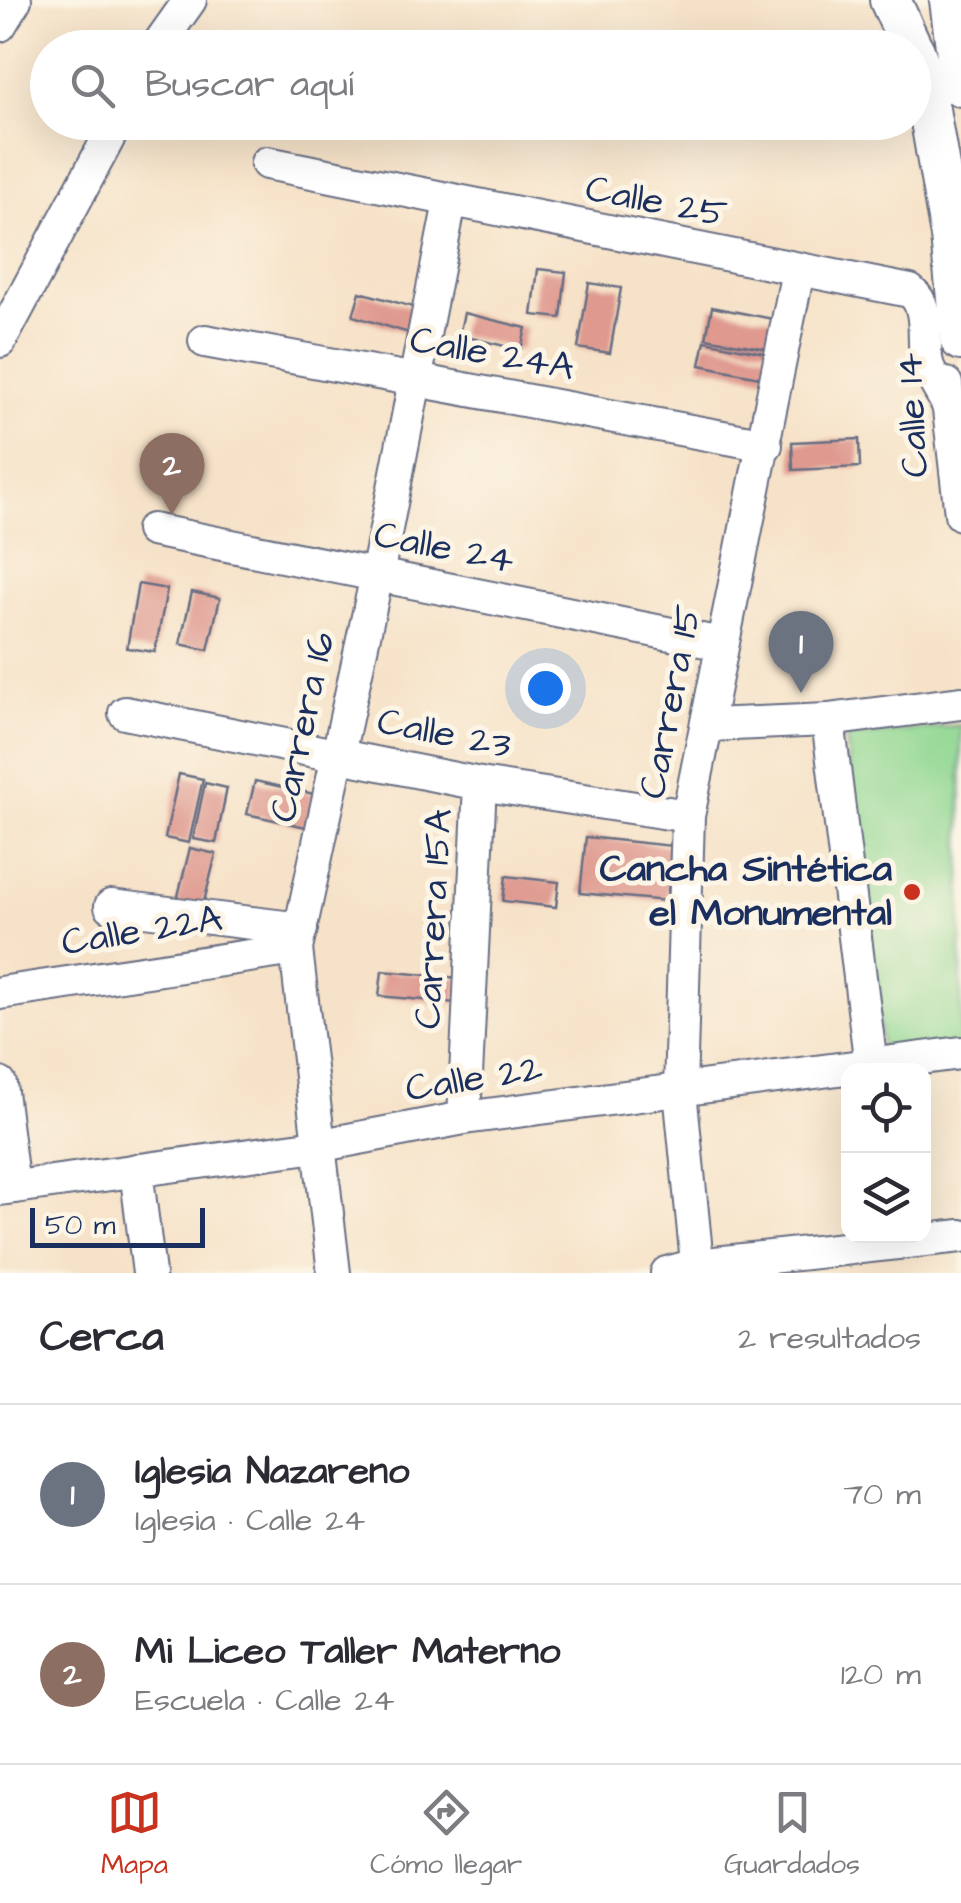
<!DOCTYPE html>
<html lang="es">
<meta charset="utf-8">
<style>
:root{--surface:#fff;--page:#f2f2f3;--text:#2b2b33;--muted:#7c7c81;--line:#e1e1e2;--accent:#c8321e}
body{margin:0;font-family:"Architects Daughter",sans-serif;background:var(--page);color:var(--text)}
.controls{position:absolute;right:30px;bottom:30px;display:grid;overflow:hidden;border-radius:20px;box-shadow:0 10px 40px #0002}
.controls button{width:90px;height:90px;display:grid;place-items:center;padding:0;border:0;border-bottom:2px solid var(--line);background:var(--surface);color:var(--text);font:50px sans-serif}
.scale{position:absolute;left:30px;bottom:25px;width:175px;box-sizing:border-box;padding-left:10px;border:5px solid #1b2f5e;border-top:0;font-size:28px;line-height:35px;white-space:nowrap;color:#1b2f5e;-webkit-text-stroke:8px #fcf5e5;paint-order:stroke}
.you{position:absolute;left:545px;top:688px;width:35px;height:35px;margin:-25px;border:8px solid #fff;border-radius:50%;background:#1a73e8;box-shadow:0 0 0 15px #1a73e833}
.badge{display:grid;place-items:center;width:65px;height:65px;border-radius:50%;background:var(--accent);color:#fff;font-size:32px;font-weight:700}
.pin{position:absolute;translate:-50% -82px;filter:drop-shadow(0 2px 5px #0008)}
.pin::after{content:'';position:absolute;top:52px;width:35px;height:30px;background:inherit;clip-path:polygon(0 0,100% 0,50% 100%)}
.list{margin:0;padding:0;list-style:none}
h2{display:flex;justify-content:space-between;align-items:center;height:130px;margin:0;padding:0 40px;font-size:42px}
h2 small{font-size:32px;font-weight:400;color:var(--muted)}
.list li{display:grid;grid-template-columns:65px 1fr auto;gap:30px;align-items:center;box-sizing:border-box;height:180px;padding:0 40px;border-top:2px solid var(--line)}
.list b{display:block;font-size:38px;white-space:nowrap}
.list p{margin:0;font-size:32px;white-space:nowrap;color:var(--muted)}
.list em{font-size:32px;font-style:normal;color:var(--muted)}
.icon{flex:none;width:55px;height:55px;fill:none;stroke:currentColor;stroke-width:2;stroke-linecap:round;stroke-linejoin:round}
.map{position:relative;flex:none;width:961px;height:1273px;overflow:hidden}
.search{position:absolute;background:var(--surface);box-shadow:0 10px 40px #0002;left:30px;right:30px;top:30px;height:110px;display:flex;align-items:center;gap:25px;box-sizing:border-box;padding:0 35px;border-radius:55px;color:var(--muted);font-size:38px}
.sheet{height:490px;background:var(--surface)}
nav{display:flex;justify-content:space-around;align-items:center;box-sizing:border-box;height:140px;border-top:2px solid var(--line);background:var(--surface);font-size:28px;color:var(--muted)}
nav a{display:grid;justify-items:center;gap:5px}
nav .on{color:var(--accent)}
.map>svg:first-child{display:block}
.green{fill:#8fd791;stroke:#558378;stroke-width:2.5}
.building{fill:#df998f}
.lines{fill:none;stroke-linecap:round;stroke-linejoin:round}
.minor-casing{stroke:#686e83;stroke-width:36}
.major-casing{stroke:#686e83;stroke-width:44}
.minor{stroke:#fff;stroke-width:32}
.major{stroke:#fff;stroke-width:40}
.poi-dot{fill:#c8321e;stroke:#fcf5e5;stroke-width:4}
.labels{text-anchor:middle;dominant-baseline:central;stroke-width:10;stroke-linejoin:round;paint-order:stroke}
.street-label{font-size:38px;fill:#1b2f5e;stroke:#fcf5e5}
.poi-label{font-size:38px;font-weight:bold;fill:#1b2f5e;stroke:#fcf5e5;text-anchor:end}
</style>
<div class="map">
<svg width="961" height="1273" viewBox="0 0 961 1273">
<rect width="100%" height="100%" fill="#fcf5e5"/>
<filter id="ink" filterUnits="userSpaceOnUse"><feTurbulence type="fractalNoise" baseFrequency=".01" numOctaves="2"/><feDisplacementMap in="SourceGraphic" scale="20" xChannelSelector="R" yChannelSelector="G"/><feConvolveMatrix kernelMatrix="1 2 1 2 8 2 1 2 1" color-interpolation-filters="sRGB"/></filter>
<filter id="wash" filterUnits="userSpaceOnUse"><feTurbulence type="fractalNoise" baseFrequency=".0048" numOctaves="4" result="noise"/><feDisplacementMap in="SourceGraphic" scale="40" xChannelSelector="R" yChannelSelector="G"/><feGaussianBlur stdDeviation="2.25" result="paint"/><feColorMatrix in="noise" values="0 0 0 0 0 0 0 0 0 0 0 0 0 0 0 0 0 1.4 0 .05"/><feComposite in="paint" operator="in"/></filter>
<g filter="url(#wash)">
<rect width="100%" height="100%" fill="#f6e2c8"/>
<path class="green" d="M 961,725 L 961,1047 L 883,1058 L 846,737 Z"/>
<g id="blocks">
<g class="building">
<path d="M 538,269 L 566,272 L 561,318 L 532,315 Z"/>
<path d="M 589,283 L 621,288 L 610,353 L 578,348 Z"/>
<path d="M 360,292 L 420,309 L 412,334 L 353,316 Z"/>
<path d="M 712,307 L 773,319 L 767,349 L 706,338 Z"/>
<path d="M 464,313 L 526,328 L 521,350 L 459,335 Z"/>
<path d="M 705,341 L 769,354 L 764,378 L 700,365 Z"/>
<path d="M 859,439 L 860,467 L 793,470 L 792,442 Z"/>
<path d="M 138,584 L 167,589 L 155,652 L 127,648 Z"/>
<path d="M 192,592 L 220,598 L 208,650 L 180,644 Z"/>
<path d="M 179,774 L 203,779 L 189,843 L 165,838 Z"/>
<path d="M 255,781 L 314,794 L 306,827 L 247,814 Z"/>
<path d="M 205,783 L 227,788 L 216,843 L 193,839 Z"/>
<path d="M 586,837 L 673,846 L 667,901 L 580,893 Z"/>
<path d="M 190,848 L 216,854 L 202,910 L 176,904 Z"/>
<path d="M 506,876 L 559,882 L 556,907 L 503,901 Z"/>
<path d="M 382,971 L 459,978 L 456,1003 L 379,996 Z"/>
</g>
</g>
</g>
<g filter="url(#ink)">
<use href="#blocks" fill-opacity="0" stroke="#686e83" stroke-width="2.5"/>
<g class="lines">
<defs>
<g id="minor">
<path d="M 0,25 L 15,0"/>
<path d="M 156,48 L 190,0"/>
<path d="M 267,163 L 910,291 C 933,308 920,343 928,367 C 933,379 941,392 947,403"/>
<path d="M 0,341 L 117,122"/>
<path d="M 205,341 L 766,445"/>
<path d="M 946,384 L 961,514"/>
<path d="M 152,530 L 721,644"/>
<path d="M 125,713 L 480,784 L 688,816"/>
<path d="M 828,720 L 871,1066"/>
<path d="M 709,725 L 828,720 L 961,703"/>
<path d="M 111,906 L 301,929"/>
<path d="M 0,993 L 296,949"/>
<path d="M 0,1084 L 13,1187"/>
<path d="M 464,1118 L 480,784"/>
<path d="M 136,1170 L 149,1273"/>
<path d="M 0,1189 L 317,1146 L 464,1118 L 961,1053"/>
<path d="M 334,1273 L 296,949 L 377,575 L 450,202"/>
<path d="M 667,1273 L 697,1265 L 961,1236"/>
<path d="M 698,1273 L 680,1091 L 688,816 L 798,271"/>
</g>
<g id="major">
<path d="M 890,0 L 912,48"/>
<path d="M 950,0 L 961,86"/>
<path d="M 914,51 L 923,75 L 951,236 L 961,340"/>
</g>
</defs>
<use href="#minor" class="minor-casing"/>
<use href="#major" class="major-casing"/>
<use href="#minor" class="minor"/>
<use href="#major" class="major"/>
</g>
</g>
<circle class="poi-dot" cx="912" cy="892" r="10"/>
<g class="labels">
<g class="street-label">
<text transform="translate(656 202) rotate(11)">Calle 25</text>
<text transform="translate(492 354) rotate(10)">Calle 24A</text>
<text transform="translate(913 415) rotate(-93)">Calle 14</text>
<text transform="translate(444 548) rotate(11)">Calle 24</text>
<text transform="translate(671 702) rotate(-79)">Carrera 15</text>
<text transform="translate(303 727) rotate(-78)">Carrera 16</text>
<text transform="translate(444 734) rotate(11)">Calle 23</text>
<text transform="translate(434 919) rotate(-87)">Carrera 15A</text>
<text transform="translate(142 931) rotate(-9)">Calle 22A</text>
<text transform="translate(474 1079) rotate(-9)">Calle 22</text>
</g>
<g class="poi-label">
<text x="892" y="870">Cancha Sintética<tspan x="892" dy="44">el Monumental</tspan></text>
</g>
</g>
</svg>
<div class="controls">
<button><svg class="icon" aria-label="locate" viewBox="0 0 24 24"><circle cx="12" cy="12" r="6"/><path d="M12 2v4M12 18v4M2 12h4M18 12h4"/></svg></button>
<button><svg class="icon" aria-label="layers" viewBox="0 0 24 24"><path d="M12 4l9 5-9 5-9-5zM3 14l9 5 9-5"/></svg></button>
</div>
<div class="scale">50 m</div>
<div class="you"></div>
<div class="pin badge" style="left:801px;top:693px;background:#6b7280">1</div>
<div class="pin badge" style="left:172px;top:515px;background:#8d6e63">2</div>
<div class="search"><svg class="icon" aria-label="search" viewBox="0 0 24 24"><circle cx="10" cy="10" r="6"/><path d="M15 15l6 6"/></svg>Buscar aquí</div>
</div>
<section class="sheet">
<h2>Cerca<small>2 resultados</small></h2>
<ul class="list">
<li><span class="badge" style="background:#6b7280">1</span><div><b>Iglesia Nazareno</b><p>Iglesia · Calle 24</p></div><em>70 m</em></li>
<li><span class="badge" style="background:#8d6e63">2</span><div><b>Mi Liceo Taller Materno</b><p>Escuela · Calle 24</p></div><em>120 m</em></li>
</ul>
</section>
<nav>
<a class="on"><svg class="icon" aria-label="map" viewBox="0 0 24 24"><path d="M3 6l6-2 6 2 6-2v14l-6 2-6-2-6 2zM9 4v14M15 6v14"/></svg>Mapa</a>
<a><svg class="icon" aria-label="directions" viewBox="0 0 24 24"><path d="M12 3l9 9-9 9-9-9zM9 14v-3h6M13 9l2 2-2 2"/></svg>Cómo llegar</a>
<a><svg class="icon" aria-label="saved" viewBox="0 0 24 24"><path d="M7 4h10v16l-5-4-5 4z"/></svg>Guardados</a>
</nav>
